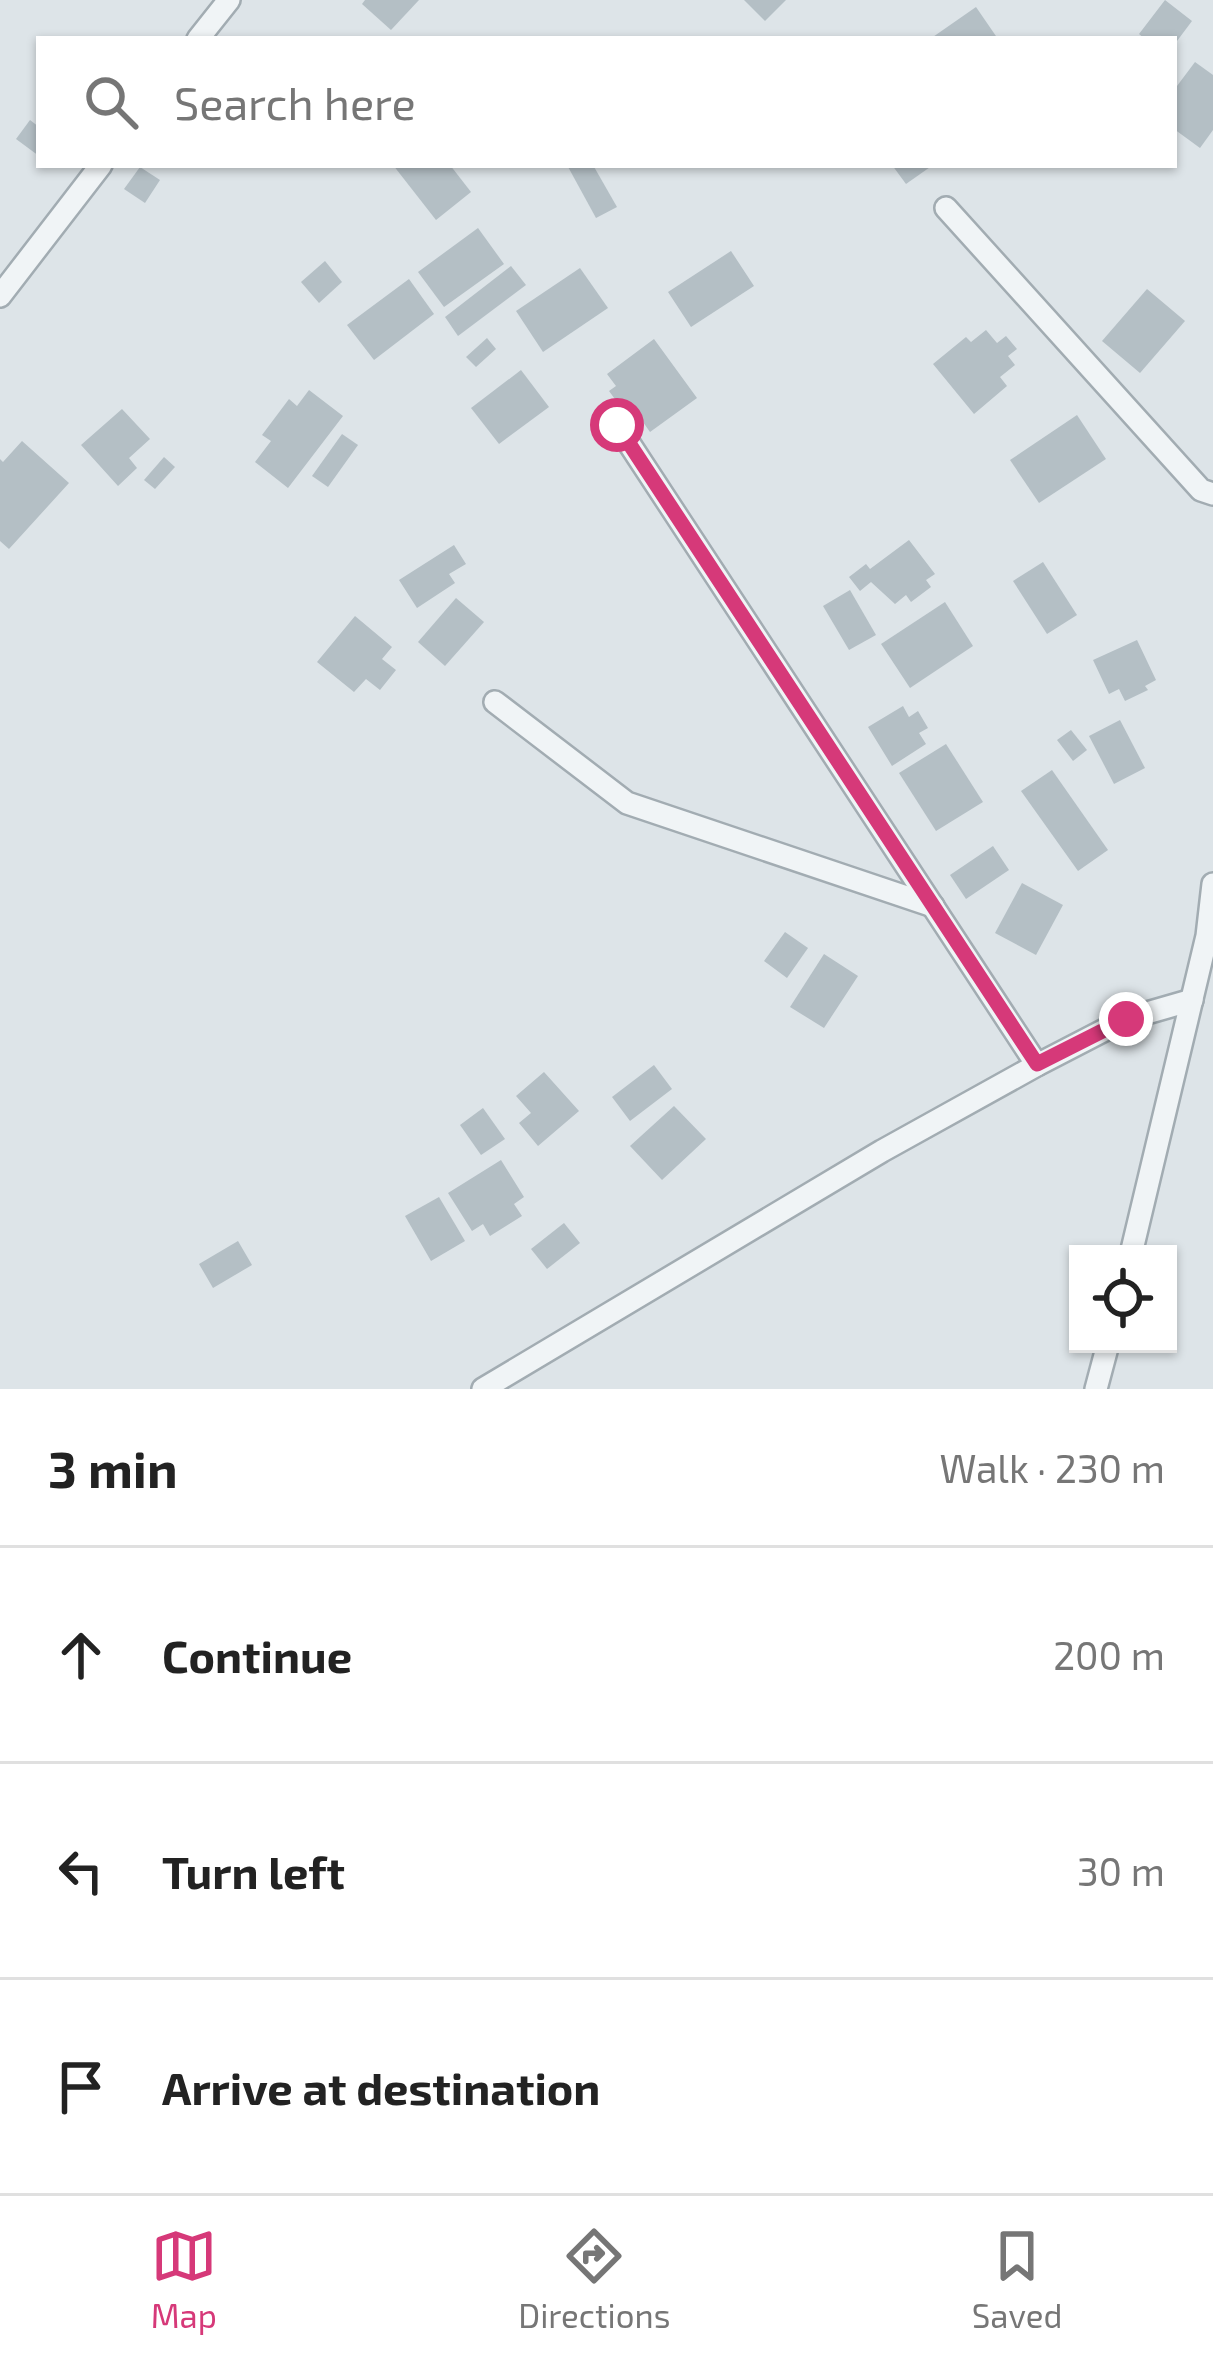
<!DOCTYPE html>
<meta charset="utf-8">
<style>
:root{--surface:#fff;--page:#f2f2f2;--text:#222;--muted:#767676;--line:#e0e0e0;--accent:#d63979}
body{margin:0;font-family:"Exo 2",sans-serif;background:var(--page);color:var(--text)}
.controls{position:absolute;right:36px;bottom:36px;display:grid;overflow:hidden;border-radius:0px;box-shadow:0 3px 9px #0004}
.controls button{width:108px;height:108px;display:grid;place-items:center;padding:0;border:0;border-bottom:3px solid var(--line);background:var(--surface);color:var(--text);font:60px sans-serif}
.stop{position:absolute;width:36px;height:36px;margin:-27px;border:9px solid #d63979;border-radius:50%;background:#fff}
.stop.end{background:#d63979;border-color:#fff;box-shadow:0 3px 12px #0008}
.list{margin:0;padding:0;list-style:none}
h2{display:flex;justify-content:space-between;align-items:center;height:156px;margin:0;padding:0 48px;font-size:51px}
h2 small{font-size:39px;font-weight:400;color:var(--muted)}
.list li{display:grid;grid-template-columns:78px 1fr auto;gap:36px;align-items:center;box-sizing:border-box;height:216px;padding:0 48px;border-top:3px solid var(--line)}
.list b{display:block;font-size:45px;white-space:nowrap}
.list em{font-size:39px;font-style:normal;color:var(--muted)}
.icon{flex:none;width:66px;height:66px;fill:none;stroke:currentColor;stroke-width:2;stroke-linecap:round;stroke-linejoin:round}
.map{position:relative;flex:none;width:1213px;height:1389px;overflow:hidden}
.search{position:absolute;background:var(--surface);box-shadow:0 3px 9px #0004;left:36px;right:36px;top:36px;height:132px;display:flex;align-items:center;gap:30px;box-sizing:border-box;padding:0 42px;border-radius:0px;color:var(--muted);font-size:45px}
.sheet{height:804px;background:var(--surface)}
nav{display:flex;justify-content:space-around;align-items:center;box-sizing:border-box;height:168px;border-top:3px solid var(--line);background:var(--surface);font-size:33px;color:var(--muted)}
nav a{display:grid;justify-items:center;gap:6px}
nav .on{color:var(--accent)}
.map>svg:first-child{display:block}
.building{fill:#b4bfc5}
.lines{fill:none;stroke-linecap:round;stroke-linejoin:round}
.street-casing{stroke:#a2acb2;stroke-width:26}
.street{stroke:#f0f4f6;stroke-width:21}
.route{stroke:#d63979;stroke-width:15}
</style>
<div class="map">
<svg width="1213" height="1389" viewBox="0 0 1213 1389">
<rect width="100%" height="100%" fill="#dde4e8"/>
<g class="building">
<path d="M 365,0 L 419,0 L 391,30 L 362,4 Z"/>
<path d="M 744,0 L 786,0 L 765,21 Z"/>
<path d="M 1165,0 L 1192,21 L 1174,45 L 1174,39 L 1145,39 L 1139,34 Z"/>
<path d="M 976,7 L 998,39 L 930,39 Z"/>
<path d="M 1195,62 L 1213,75 L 1213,130 L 1200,148 L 1174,129 L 1174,90 Z"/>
<path d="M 30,120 L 39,127 L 39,156 L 16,139 Z"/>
<path d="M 393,165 L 450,165 L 471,192 L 436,220 Z"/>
<path d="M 567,165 L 593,165 L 617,207 L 596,218 Z"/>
<path d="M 892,165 L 933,165 L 906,184 Z"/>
<path d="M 140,167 L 160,180 L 145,203 L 124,189 Z"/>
<path d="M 478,228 L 504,264 L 444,307 L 418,272 Z"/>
<path d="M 731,251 L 754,286 L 691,327 L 668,292 Z"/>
<path d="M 325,261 L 342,282 L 319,303 L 301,282 Z"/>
<path d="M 511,266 L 526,285 L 458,336 L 445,317 Z"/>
<path d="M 580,268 L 608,308 L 543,352 L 516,311 Z"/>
<path d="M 409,279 L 434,314 L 374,360 L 347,325 Z"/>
<path d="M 1147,289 L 1185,321 L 1140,373 L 1102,341 Z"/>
<path d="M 986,330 L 997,343 L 1006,336 L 1017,349 L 1008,356 L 1015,365 L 1000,377 L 1007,386 L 974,414 L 933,364 L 966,337 L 971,342 Z"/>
<path d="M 487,338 L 496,349 L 476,367 L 466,357 Z"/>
<path d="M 654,339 L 697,398 L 650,432 L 643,422 L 636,427 L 625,413 L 632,408 L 627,401 L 620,406 L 609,391 L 616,386 L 607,374 Z"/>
<path d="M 521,370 L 549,407 L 499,444 L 471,408 Z"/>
<path d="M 309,390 L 343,416 L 288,488 L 255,462 L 271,441 L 262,435 L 289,399 L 297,406 Z"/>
<path d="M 122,409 L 150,439 L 129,458 L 137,468 L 118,486 L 81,445 Z"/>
<path d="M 1077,415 L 1106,459 L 1039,503 L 1010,460 Z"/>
<path d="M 342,434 L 358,445 L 328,487 L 312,476 Z"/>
<path d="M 22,441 L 69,483 L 9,549 L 0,541 L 0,459 L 3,462 Z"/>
<path d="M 164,457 L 175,467 L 155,489 L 144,480 Z"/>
<path d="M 909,540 L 935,574 L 926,580 L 931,587 L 911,602 L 906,595 L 895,604 L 871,582 L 860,591 L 849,577 L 866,564 L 870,569 Z"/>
<path d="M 454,545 L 466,564 L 449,574 L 455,583 L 417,608 L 399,580 Z"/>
<path d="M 1043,562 L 1077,615 L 1047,634 L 1013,581 Z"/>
<path d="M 850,590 L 876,635 L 849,650 L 823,606 Z"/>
<path d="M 456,598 L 484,622 L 445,666 L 418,642 Z"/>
<path d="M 945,602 L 973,646 L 910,688 L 881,644 Z"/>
<path d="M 355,616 L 392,647 L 382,659 L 396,670 L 380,690 L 366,679 L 354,692 L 317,662 Z"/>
<path d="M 1137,640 L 1156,680 L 1145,686 L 1148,690 L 1125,701 L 1119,689 L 1109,694 L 1093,660 Z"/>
<path d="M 903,706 L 909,717 L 918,711 L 928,728 L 919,733 L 926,744 L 892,766 L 868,727 Z"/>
<path d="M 1120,720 L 1145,768 L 1114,784 L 1089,736 Z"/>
<path d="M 1071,730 L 1087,750 L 1073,761 L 1057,740 Z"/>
<path d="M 946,744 L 983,802 L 936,831 L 899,773 Z"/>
<path d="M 1052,770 L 1108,850 L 1078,871 L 1021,791 Z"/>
<path d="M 993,846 L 1009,870 L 966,899 L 950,875 Z"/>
<path d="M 1022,883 L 1063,905 L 1036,955 L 995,933 Z"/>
<path d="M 785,932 L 808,948 L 787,978 L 764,961 Z"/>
<path d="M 824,954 L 858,976 L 824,1028 L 790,1007 Z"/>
<path d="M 654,1065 L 672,1089 L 630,1121 L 612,1097 Z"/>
<path d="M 544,1072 L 579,1111 L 538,1146 L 519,1123 L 531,1113 L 516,1096 Z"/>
<path d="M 674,1106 L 706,1139 L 662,1180 L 630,1146 Z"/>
<path d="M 483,1108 L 505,1139 L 481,1155 L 460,1125 Z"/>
<path d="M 501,1160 L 524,1197 L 514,1204 L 522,1216 L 490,1236 L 483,1224 L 472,1231 L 448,1193 Z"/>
<path d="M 439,1197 L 465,1241 L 431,1261 L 405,1216 Z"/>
<path d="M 564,1223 L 580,1243 L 547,1269 L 531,1249 Z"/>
<path d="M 238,1241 L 252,1265 L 213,1288 L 199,1264 Z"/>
</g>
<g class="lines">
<defs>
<g id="street">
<path d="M 198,39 L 229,0"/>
<path d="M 946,208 L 1201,490 L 1213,494"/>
<path d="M 0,296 L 101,165"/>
<path d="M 617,425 L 1037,1065"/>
<path d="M 495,702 L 627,803 L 933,906"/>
<path d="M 1131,1254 L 1207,936 L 1213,884"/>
<path d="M 483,1389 L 882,1151 L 1037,1065 L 1126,1019 L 1192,1000"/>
<path d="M 1096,1389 L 1108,1344"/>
</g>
</defs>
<use href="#street" class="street-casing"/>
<use href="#street" class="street"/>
</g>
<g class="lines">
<path class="route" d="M 617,425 L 1037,1064 L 1126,1019"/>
</g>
</svg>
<div class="controls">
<button><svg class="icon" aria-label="locate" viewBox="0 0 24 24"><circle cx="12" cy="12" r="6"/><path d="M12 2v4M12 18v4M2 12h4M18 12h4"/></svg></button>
</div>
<div class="stop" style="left:617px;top:425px"></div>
<div class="stop end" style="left:1126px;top:1019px"></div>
<div class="search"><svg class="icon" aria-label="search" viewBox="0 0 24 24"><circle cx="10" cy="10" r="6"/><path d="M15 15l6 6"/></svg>Search here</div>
</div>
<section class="sheet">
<h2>3 min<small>Walk · 230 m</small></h2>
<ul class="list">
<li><svg class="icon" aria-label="ahead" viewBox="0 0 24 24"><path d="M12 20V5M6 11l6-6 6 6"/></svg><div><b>Continue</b></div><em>200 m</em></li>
<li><svg class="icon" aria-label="left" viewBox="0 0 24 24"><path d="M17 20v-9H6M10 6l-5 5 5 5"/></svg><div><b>Turn left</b></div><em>30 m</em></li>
<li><svg class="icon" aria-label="arrive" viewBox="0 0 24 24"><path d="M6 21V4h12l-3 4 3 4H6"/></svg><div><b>Arrive at destination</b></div></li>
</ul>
</section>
<nav>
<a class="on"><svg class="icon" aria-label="map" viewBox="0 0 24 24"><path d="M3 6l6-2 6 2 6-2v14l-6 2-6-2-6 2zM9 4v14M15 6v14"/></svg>Map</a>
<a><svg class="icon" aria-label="directions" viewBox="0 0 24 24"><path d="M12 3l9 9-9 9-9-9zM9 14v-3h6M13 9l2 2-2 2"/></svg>Directions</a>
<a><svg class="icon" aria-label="saved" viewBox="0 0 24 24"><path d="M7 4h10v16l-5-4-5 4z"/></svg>Saved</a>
</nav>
